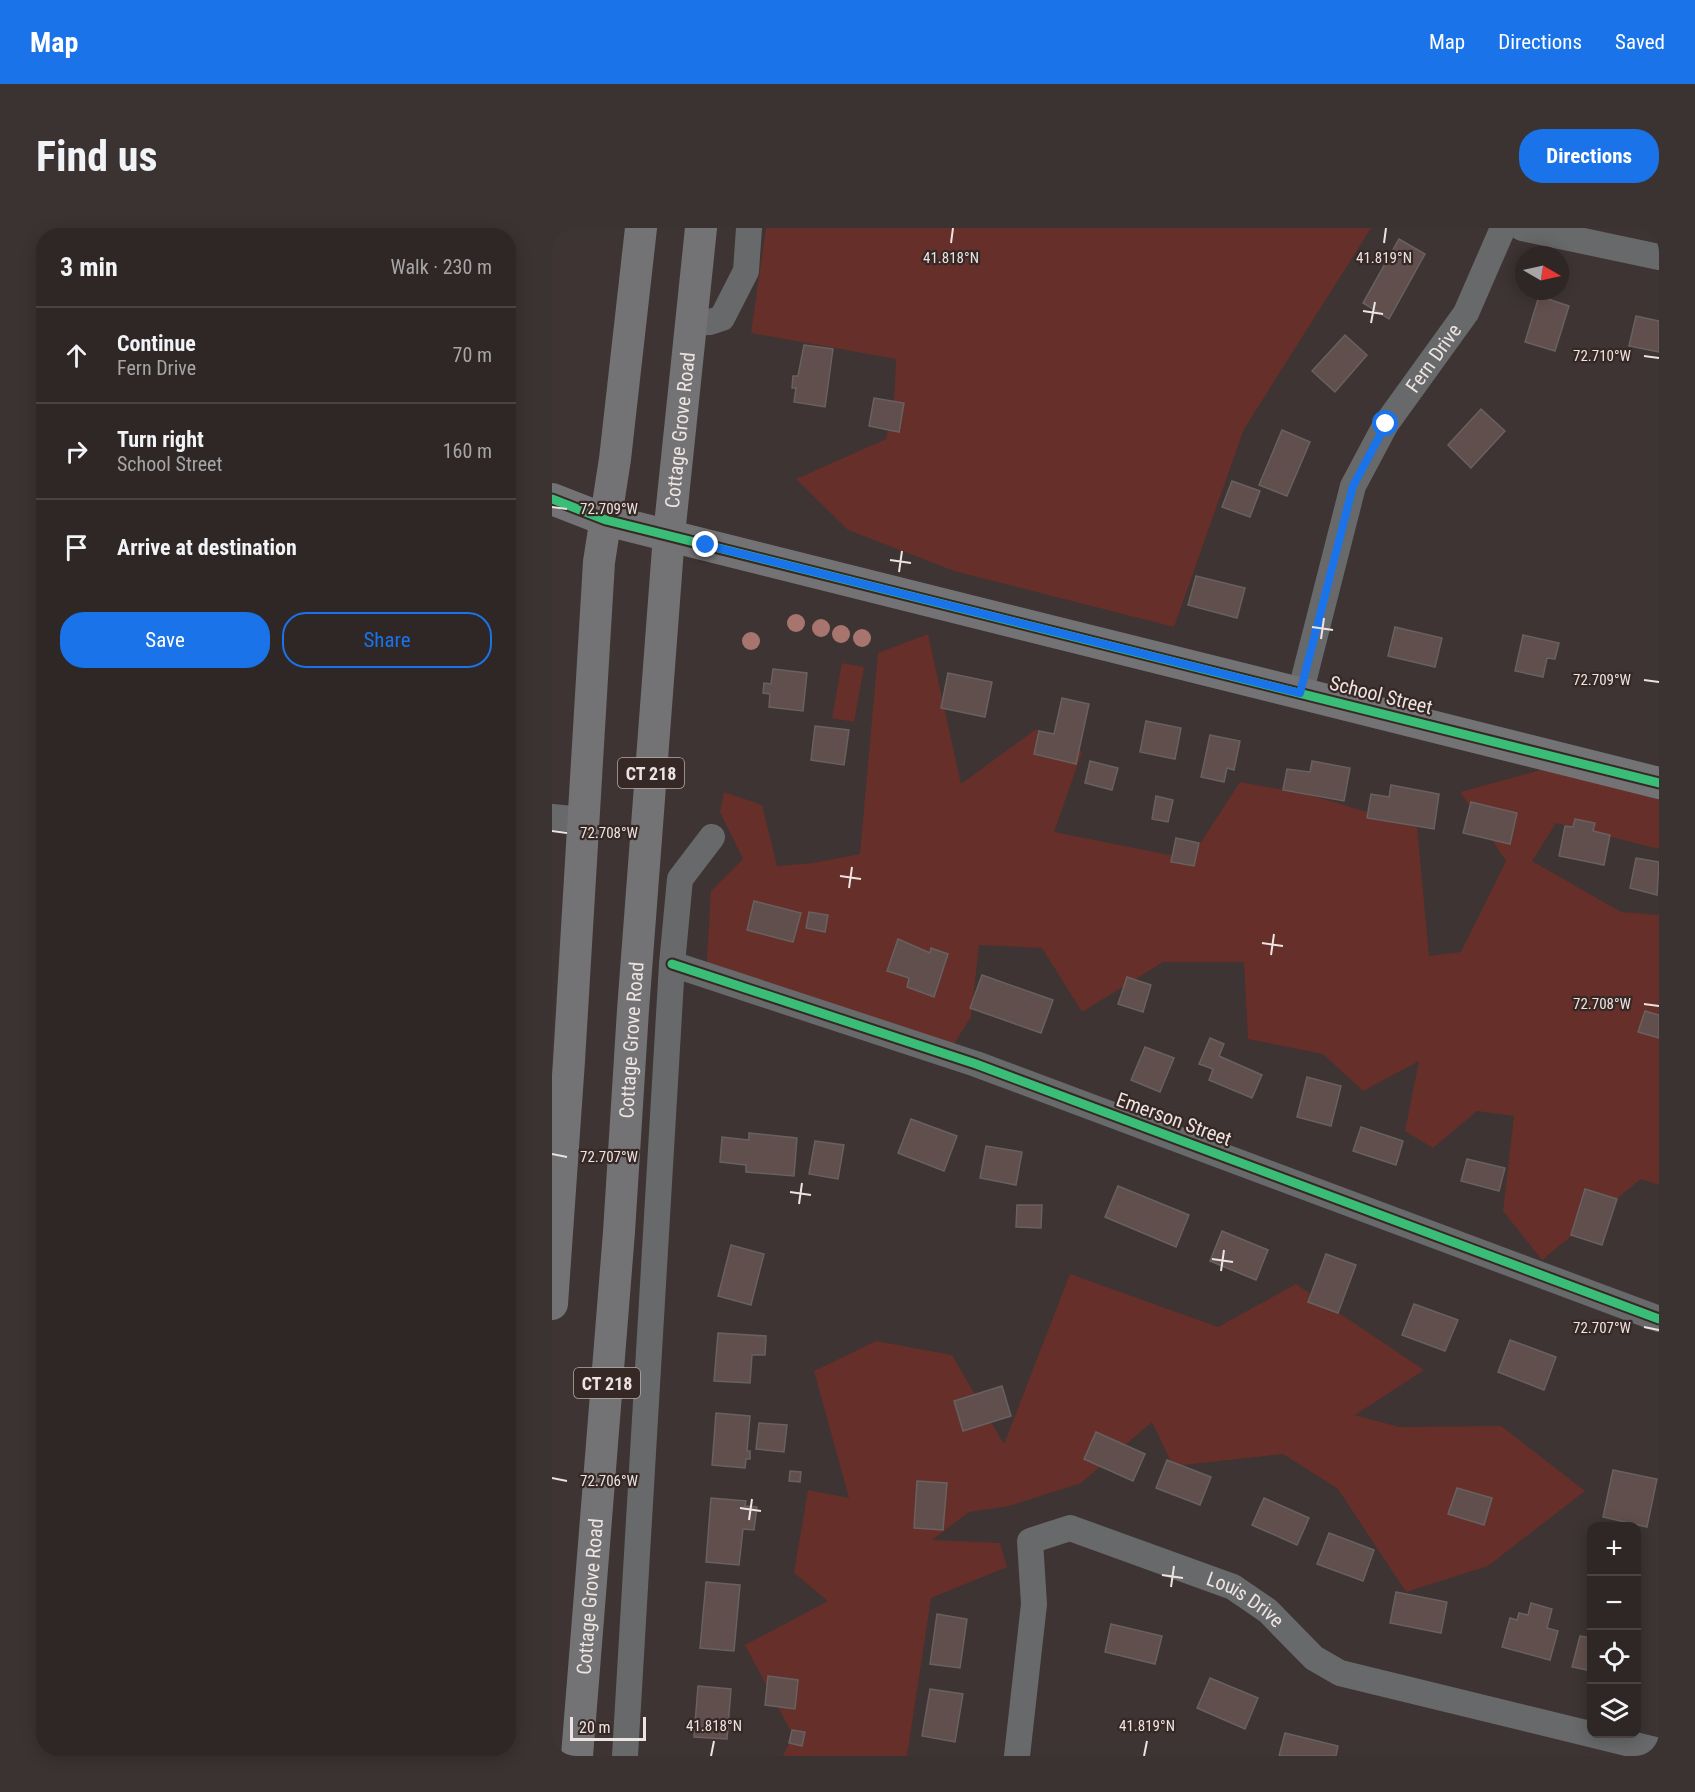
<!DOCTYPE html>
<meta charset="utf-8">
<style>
:root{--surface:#2e2726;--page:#3a3332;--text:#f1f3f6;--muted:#a7a5a7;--line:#494443;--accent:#1a73e8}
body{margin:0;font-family:"Roboto Condensed",sans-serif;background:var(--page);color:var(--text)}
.controls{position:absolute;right:18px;bottom:18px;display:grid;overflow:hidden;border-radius:12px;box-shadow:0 3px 15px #0003}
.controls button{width:54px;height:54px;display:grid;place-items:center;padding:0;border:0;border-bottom:2px solid var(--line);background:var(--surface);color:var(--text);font:30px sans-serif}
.compass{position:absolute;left:963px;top:18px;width:54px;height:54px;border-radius:50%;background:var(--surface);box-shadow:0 3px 15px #0003;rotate:99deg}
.scale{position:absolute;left:18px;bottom:15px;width:76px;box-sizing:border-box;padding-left:6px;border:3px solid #ede3e1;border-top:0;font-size:16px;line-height:21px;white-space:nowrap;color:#ede3e1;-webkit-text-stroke:4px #362825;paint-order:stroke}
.stop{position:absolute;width:18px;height:18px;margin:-14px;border:4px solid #1a73e8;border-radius:50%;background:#fff}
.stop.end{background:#1a73e8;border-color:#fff;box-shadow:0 2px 6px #0008}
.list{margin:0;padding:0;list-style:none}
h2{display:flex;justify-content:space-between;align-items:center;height:78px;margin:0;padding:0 24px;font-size:26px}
h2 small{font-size:20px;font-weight:400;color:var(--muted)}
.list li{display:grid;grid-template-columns:39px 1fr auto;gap:18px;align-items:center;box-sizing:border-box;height:96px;padding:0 24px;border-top:2px solid var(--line)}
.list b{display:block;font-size:22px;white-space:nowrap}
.list p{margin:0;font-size:20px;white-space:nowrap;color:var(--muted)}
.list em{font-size:20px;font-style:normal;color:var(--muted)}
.actions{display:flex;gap:12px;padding:18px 24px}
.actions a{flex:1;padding:14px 0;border:2px solid var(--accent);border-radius:24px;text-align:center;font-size:21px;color:var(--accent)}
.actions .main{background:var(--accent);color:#fff}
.icon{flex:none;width:33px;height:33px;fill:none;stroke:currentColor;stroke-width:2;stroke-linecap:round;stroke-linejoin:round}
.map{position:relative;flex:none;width:1107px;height:1528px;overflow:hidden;border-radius:24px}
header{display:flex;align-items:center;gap:36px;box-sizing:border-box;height:84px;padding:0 30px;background:var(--accent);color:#fff}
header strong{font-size:28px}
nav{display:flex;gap:33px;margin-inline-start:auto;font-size:21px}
.intro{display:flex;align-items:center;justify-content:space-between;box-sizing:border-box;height:144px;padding:0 36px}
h1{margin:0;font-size:42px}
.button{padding:15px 27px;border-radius:24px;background:var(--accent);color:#fff;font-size:21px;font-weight:700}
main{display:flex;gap:36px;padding:0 36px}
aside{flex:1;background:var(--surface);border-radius:24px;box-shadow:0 3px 15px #0003}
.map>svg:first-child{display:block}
.green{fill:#672f29}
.building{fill:#614f4d;stroke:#686160;stroke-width:1.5}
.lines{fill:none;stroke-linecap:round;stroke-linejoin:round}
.minor{stroke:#68696a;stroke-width:26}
.major{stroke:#737274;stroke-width:32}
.cycleway-casing{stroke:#362825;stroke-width:13}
.cycleway{stroke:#3abd76;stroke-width:9}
.tree{fill:#a8756e}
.route{stroke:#1a73e8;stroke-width:8}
.ticks{fill:none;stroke:#ede3e1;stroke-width:2}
.labels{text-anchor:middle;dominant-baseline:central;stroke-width:4.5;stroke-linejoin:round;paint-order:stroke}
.shield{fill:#362825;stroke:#b6aba9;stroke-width:1.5}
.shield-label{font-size:18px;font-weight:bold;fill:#ede3e1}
.street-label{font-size:20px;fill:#ede3e1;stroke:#362825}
.ticks-label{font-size:15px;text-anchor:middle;fill:#ede3e1;stroke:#362825;stroke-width:4.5;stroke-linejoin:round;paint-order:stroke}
</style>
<header>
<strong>Map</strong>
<nav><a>Map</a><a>Directions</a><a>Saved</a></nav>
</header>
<div class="intro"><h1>Find us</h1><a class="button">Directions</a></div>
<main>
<aside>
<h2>3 min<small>Walk · 230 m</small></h2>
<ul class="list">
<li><svg class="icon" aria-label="ahead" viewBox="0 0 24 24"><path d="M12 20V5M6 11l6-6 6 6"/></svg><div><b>Continue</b><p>Fern Drive</p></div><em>70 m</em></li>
<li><svg class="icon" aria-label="right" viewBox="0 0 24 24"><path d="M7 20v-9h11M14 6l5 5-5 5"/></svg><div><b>Turn right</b><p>School Street</p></div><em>160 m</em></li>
<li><svg class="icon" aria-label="arrive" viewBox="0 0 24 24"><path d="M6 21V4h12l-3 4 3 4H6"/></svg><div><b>Arrive at destination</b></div></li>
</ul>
<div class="actions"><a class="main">Save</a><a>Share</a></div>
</aside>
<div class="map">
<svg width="1107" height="1528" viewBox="0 0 1107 1528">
<rect width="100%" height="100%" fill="#3d3433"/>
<g class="green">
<path d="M 214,0 L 819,0 L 692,201 L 622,399 L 402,343 L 296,302 L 244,251 L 334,211 L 342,174 L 344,131 L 199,105 Z"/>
<path d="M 376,406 L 409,556 L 484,501 L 530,524 L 502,604 L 638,631 L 688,554 L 755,566 L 865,599 L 877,728 L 909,724 L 954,633 L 908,564 L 1022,533 L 1107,558 L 1107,621 L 1004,595 L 980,633 L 1069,684 L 1107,687 L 1107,957 L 1089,951 L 990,1032 L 951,983 L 962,888 L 925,883 L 881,920 L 853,903 L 867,833 L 811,863 L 771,826 L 696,811 L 692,734 L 611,734 L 530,784 L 490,720 L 427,717 L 419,789 L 395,827 L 154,747 L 159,663 L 191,631 L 168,584 L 172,564 L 210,577 L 225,638 L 261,635 L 308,626 L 326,425 Z"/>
<path d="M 290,435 L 312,439 L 302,494 L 280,490 Z"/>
<path d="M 518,1046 L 666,1099 L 744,1056 L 872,1142 L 803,1187 L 847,1199 L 949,1198 L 1033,1263 L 936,1338 L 854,1364 L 786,1261 L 731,1226 L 621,1238 L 600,1194 L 529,1255 L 457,1278 L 417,1284 L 380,1312 L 448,1315 L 455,1339 L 379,1370 L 355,1528 L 231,1528 L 241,1507 L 193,1417 L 276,1373 L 242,1345 L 256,1262 L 297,1270 L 262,1143 L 324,1113 L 400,1127 L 452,1216 Z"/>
</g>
<g class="building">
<path d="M 847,11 L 873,26 L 837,91 L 811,75 Z"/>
<path d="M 987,68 L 1017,78 L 1003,123 L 973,114 Z"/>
<path d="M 1084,88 L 1107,93 L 1107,124 L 1077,118 Z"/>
<path d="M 793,107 L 815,127 L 783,164 L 760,143 Z"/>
<path d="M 252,117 L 281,121 L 273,179 L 242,174 L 244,160 L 240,160 L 241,148 L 246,148 Z"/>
<path d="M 322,170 L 352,175 L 347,204 L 317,198 Z"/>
<path d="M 929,181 L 953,203 L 919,240 L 896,217 Z"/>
<path d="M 730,202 L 758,214 L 735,268 L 707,257 Z"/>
<path d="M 680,253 L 708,263 L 698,289 L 670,279 Z"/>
<path d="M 644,348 L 693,360 L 685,390 L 636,377 Z"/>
<path d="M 843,399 L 890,410 L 883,439 L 836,428 Z"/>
<path d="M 971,407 L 1007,415 L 1003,431 L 995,430 L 991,449 L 963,443 Z"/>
<path d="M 221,441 L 255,445 L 251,483 L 217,479 L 218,466 L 211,465 L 212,455 L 219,456 Z"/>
<path d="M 396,445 L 440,454 L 433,489 L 389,480 Z"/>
<path d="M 510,470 L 537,476 L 524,536 L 482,526 L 487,503 L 502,506 Z"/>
<path d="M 594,493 L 629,500 L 623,531 L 588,524 Z"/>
<path d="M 263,498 L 297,502 L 292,537 L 259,532 Z"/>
<path d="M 658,507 L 688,513 L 682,542 L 675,540 L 672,554 L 649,549 Z"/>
<path d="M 538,533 L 566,540 L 560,562 L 533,555 Z"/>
<path d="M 760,533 L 798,540 L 792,573 L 731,562 L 735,541 L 758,544 Z"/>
<path d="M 839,557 L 887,566 L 882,601 L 815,590 L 819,566 L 837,569 Z"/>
<path d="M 604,568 L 621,572 L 616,594 L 600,591 Z"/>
<path d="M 919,574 L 965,585 L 958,616 L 911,605 Z"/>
<path d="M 1023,591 L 1043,595 L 1041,603 L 1058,607 L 1052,637 L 1007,628 L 1013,598 L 1021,599 Z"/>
<path d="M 624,610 L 647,615 L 642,638 L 619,634 Z"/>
<path d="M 1084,630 L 1107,634 L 1105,667 L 1078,660 Z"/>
<path d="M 202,673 L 249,685 L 241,714 L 195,702 Z"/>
<path d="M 257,684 L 276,687 L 273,704 L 254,700 Z"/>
<path d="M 346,711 L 378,725 L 379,720 L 396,726 L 382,769 L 355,759 L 357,750 L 335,743 Z"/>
<path d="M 430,747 L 501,772 L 489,805 L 418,780 Z"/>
<path d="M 575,749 L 599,757 L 591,784 L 566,776 Z"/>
<path d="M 1093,783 L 1107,787 L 1107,810 L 1086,804 Z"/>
<path d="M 658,810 L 672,816 L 667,828 L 710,847 L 700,870 L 657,852 L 661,841 L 647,836 Z"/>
<path d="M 593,819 L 622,830 L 608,864 L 579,852 Z"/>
<path d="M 755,849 L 789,858 L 779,898 L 745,889 Z"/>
<path d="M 359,891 L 405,908 L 392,943 L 346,925 Z"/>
<path d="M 809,899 L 851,913 L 844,937 L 801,923 Z"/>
<path d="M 197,905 L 245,910 L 242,948 L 194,944 L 194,937 L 168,934 L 170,909 L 197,912 Z"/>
<path d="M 263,913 L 292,917 L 286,951 L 257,946 Z"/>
<path d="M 434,918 L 470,924 L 464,957 L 428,950 Z"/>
<path d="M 915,931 L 953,940 L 947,963 L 909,953 Z"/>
<path d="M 566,958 L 637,987 L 624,1019 L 553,989 Z"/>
<path d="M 1033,961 L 1065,971 L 1050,1017 L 1019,1007 Z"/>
<path d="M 465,977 L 490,977 L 489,1000 L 464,999 Z"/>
<path d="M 670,1003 L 716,1022 L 704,1052 L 658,1033 Z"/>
<path d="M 179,1017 L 212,1026 L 199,1077 L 166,1068 Z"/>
<path d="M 774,1026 L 804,1037 L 786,1085 L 756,1074 Z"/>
<path d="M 862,1076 L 906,1092 L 893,1123 L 850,1107 Z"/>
<path d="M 166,1105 L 214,1108 L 213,1127 L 200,1127 L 198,1155 L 162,1153 Z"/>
<path d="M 958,1112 L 1004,1129 L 992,1162 L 946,1144 Z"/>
<path d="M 450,1158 L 459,1188 L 411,1203 L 402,1173 Z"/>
<path d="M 164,1185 L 198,1188 L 195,1223 L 198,1223 L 198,1231 L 194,1231 L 193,1240 L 160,1237 Z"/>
<path d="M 207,1195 L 235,1197 L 232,1224 L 204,1221 Z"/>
<path d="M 544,1204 L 593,1226 L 581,1253 L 532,1231 Z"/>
<path d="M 615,1232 L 659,1249 L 648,1277 L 604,1260 Z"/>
<path d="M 1061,1242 L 1105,1251 L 1095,1299 L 1051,1289 Z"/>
<path d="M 238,1243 L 249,1244 L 248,1254 L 237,1253 Z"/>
<path d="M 365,1253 L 395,1255 L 391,1302 L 362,1300 Z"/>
<path d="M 905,1260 L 940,1270 L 932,1297 L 896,1286 Z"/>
<path d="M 159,1270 L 194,1273 L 193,1278 L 205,1279 L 202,1302 L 191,1301 L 187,1337 L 154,1334 Z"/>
<path d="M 712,1270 L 757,1290 L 745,1317 L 700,1297 Z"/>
<path d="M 777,1305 L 822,1322 L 811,1353 L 765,1336 Z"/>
<path d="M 154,1354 L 188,1357 L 182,1423 L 148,1420 Z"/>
<path d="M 844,1364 L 895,1374 L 889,1405 L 838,1395 Z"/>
<path d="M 979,1375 L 1000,1381 L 995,1400 L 1006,1403 L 998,1432 L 950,1419 L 958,1390 L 965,1392 L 967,1385 L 976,1387 Z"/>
<path d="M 385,1386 L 415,1391 L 408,1440 L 378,1436 Z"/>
<path d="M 559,1396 L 610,1408 L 603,1436 L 553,1424 Z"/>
<path d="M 1028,1408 L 1040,1410 L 1040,1443 L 1020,1439 Z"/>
<path d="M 216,1448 L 246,1452 L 243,1481 L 213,1477 Z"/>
<path d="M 658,1450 L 706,1470 L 693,1501 L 645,1480 Z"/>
<path d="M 146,1458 L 179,1461 L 175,1511 L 142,1509 Z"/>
<path d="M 378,1461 L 411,1466 L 403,1514 L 370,1508 Z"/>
<path d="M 240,1502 L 253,1504 L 250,1518 L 237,1515 Z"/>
<path d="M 733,1505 L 786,1518 L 784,1528 L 727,1528 Z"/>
</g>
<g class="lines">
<g class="minor">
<path d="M 970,0 L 1107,29"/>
<path d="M 139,95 L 158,94 L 170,90 L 194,43 L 197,0"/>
<path id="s1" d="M 748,466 L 801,258 L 834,196 L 914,85 L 951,0"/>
<path d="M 0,589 L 32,592"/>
<path d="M 120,736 L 424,836 L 1107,1091"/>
<path d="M 73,1528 L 120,736 L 128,651 L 160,609"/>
<path id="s2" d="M 465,1528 L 482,1376 L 478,1313 L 518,1300 L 681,1359 L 716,1383 L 762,1430 L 788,1445 L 1107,1523"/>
</g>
<g class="major">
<path d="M 0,271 L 54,292 L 1107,555"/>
<path d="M 0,1076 L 17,833 L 47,334 L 63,231 L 89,0"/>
<path id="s3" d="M 25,1528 L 67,1004 L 81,782 L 117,307 L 149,0"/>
</g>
<defs>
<g id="cycleway">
<path d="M 0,271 L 54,292 L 1107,555"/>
<path d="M 120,736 L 424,836 L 1107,1091"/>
</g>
</defs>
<use href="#cycleway" class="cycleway-casing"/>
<use href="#cycleway" class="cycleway"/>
</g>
<g class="tree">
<circle cx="244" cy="395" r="9"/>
<circle cx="269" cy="400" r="9"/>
<circle cx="289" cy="406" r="9"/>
<circle cx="310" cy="410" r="9"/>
<circle cx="199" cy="413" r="9"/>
</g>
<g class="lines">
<path class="route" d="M 154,317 L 748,465 L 801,258 L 834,196"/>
</g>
<path class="ticks" d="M 399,15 L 401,0M 832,15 L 834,0M 811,83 L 831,86M 819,95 L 823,74M 1092,128 L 1107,130M 0,279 L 15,281M 338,332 L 359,335M 347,344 L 350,323M 760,399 L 781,402M 769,411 L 772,390M 1092,452 L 1107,454M 0,603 L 15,605M 288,648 L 309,651M 297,660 L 300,639M 710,715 L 731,718M 719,727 L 722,706M 1092,776 L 1107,778M 0,926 L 15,929M 238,964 L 259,967M 247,976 L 250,955M 660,1031 L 681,1034M 669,1043 L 672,1022M 1092,1099 L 1107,1102M 0,1250 L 15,1253M 188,1280 L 209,1283M 197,1292 L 200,1271M 610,1347 L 631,1350M 619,1359 L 622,1338M 159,1528 L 162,1513M 592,1528 L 595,1513"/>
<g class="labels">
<g class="shield">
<rect x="66" y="530" width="66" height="30" rx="4.5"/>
<rect x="22" y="1140" width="66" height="30" rx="4.5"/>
</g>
<g class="shield-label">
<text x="99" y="545">CT 218</text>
<text x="55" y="1155">CT 218</text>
</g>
<g class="street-label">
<text stroke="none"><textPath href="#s1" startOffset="366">Fern Drive</textPath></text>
<text stroke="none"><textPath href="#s3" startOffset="1330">Cottage Grove Road</textPath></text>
<text transform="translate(829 467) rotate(14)">School Street</text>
<text stroke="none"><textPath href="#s3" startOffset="718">Cottage Grove Road</textPath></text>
<text transform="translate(622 891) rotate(20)">Emerson Street</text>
<text stroke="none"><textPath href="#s3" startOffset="160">Cottage Grove Road</textPath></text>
<text stroke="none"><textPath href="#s2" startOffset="448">Louis Drive</textPath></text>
</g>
</g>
<g class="ticks-label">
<text x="399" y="35">41.818°N</text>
<text x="832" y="35">41.819°N</text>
<text x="1050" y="133">72.710°W</text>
<text x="57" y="286">72.709°W</text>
<text x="1050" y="457">72.709°W</text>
<text x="57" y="610">72.708°W</text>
<text x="1050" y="781">72.708°W</text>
<text x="57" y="934">72.707°W</text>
<text x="1050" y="1105">72.707°W</text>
<text x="57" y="1258">72.706°W</text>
<text x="162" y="1503">41.818°N</text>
<text x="595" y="1503">41.819°N</text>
</g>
</svg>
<div class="controls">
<button>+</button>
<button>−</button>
<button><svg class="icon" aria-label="locate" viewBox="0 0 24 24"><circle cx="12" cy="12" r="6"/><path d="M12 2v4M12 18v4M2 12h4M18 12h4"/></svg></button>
<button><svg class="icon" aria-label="layers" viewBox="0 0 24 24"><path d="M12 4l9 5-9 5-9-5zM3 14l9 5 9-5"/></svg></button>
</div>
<svg class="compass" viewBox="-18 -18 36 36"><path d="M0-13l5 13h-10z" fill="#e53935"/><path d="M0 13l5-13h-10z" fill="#a7a5a7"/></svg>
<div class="scale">20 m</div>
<div class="stop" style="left:834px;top:196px"></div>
<div class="stop end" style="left:154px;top:317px"></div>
</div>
</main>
